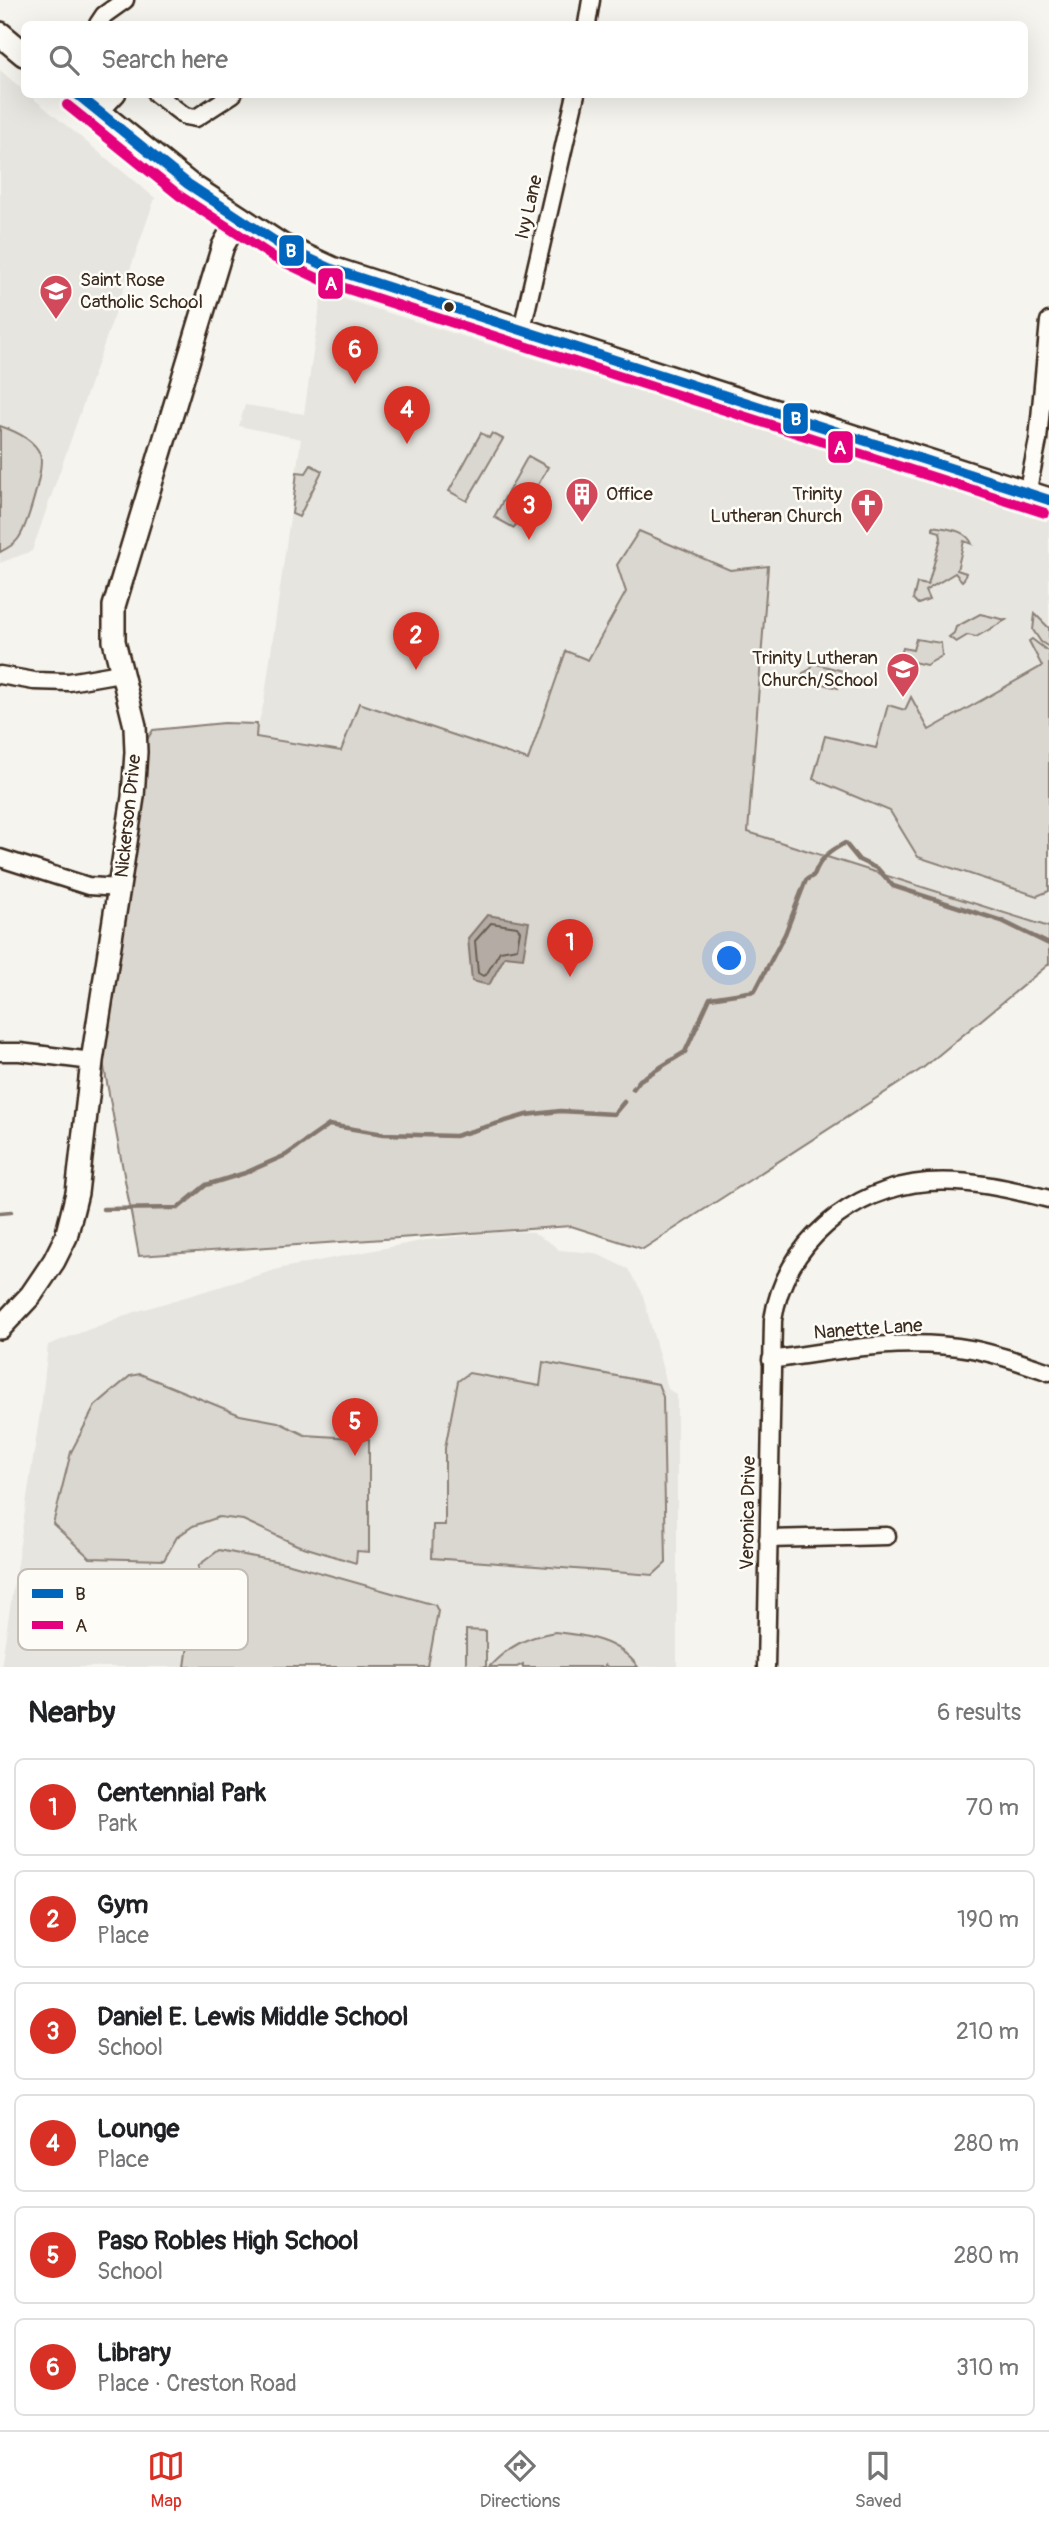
<!DOCTYPE html>
<meta charset="utf-8">
<style>
:root{--surface:#fff;--page:#f2f2f2;--text:#202124;--muted:#757577;--line:#e0e0e0;--accent:#d93025}
body{margin:0;font-family:Pangolin,sans-serif;background:var(--page);color:var(--text)}
.you{position:absolute;left:730px;top:959px;width:24px;height:24px;margin:-18px;border:5px solid #fff;border-radius:50%;background:#1a73e8;box-shadow:0 0 0 10px #1a73e833}
.badge{display:grid;place-items:center;width:46px;height:46px;border-radius:50%;background:var(--accent);color:#fff;font-size:23px;font-weight:700}
.pin{position:absolute;translate:-50% -58px;filter:drop-shadow(0 2px 4px #0008)}
.pin::after{content:'';position:absolute;top:37px;width:24px;height:21px;background:inherit;clip-path:polygon(0 0,100% 0,50% 100%)}
.list{margin:0;padding:0;list-style:none}
h2{display:flex;justify-content:space-between;align-items:center;height:91px;margin:0;padding:0 28px;font-size:30px}
h2 small{font-size:23px;font-weight:400;color:var(--muted)}
.list li{display:grid;grid-template-columns:46px 1fr auto;gap:21px;align-items:center;box-sizing:border-box;height:98px;margin:0 14px 14px;padding:0 14px;border:2px solid var(--line);border-radius:10px}
.list b{display:block;font-size:26px;white-space:nowrap}
.list p{margin:0;font-size:23px;white-space:nowrap;color:var(--muted)}
.list em{font-size:23px;font-style:normal;color:var(--muted)}
.icon{flex:none;width:38px;height:38px;fill:none;stroke:currentColor;stroke-width:2;stroke-linecap:round;stroke-linejoin:round}
.map{position:relative;flex:none;width:1049px;height:1667px;overflow:hidden}
.search{position:absolute;background:var(--surface);box-shadow:0 7px 28px #0002;left:21px;right:21px;top:21px;height:77px;display:flex;align-items:center;gap:18px;box-sizing:border-box;padding:0 24px;border-radius:10px;color:var(--muted);font-size:26px}
.sheet{height:763px;background:var(--surface)}
nav{display:flex;justify-content:space-around;align-items:center;box-sizing:border-box;height:98px;border-top:2px solid var(--line);background:var(--surface);font-size:19px;color:var(--muted)}
nav a{display:grid;justify-items:center;gap:4px}
nav .on{color:var(--accent)}
.map>svg:first-child{display:block}
.built{fill:#e7e5df}
.green{fill:#dad6d0;stroke:#8a8077;stroke-width:2}
.water{fill:#b4aca4;stroke:#84786e;stroke-width:2}
.lines{fill:none;stroke-linecap:round;stroke-linejoin:round}
.shore{stroke:#6b5e54;stroke-width:2}
.stream{stroke:#84786e;stroke-width:4.5}
.minor-casing{stroke:#3b2a1e;stroke-width:21}
.tertiary-casing{stroke:#3b2a1e;stroke-width:26}
.secondary-casing{stroke:#3b2a1e;stroke-width:28}
.minor{stroke:#fdfcf7;stroke-width:16}
.tertiary{stroke:#fdfcf7;stroke-width:21}
.secondary{stroke:#fdfcf7;stroke-width:23}
.bus-1-casing{stroke:#fdfcf7;stroke-width:16}
.bus-2-casing{stroke:#fdfcf7;stroke-width:16}
.bus-1{stroke:#0065bd;stroke-width:10}
.bus-2{stroke:#e5007d;stroke-width:10}
.bus-dot{fill:#3b2a1e;stroke:#fdfcf7;stroke-width:2.5}
.labels{text-anchor:middle;dominant-baseline:central;stroke-width:5;stroke-linejoin:round;paint-order:stroke}
.street-label{font-size:19px;fill:#3b2a1e;stroke:#fdfcf7}
.poi-label{font-size:19px;fill:#3b2a1e;stroke:#fdfcf7;text-anchor:start}
.key{fill:#fdfcf7;stroke:#c3bdb6;stroke-width:2}
.key-label{font-size:19px;fill:#3b2a1e}
.line-badge{stroke:#fdfcf7;stroke-width:2.5}
.badge-label{font-size:19px;text-anchor:middle;font-weight:bold;fill:#fff}
</style>
<div class="map">
<svg width="1049" height="1667" viewBox="0 0 1049 1667">
<rect width="100%" height="100%" fill="#f5f4ee"/>
<filter id="ink" filterUnits="userSpaceOnUse"><feTurbulence type="fractalNoise" baseFrequency=".0143" numOctaves="2"/><feDisplacementMap in="SourceGraphic" scale="14" xChannelSelector="R" yChannelSelector="G"/><feConvolveMatrix kernelMatrix="1 2 1 2 8 2 1 2 1" color-interpolation-filters="sRGB"/></filter>
<g filter="url(#ink)">
<g class="built">
<path d="M 0,70 L 24,91 L 24,94 L 29,95 L 155,198 L 32,551 L 0,563 Z"/>
<path d="M 322,292 L 1049,520 L 1049,927 L 528,761 L 359,703 L 342,751 L 255,737 L 264,702 L 301,439 L 239,426 L 245,405 L 304,414 Z"/>
<path d="M 499,1232 L 532,1232 L 552,1244 L 559,1250 L 595,1253 L 628,1269 L 642,1292 L 668,1389 L 677,1395 L 677,1667 L 1,1667 L 42,1400 L 48,1345 L 135,1312 L 282,1268 L 426,1240 Z"/>
</g>
<g class="green">
<path d="M 0,426 C 15,431 34,439 40,454 C 45,467 27,527 18,539 C 14,545 6,549 0,552 Z"/>
<path d="M 481,433 L 489,438 L 492,433 L 503,439 L 467,501 L 449,491 Z"/>
<path d="M 528,456 L 548,467 L 514,528 L 494,517 Z"/>
<path d="M 311,465 L 322,471 L 299,517 L 292,514 L 297,472 L 306,473 Z"/>
<path d="M 933,526 C 947,529 966,529 972,544 L 964,541 L 957,570 L 966,573 L 964,579 L 962,581 L 955,573 L 925,591 L 929,600 L 918,604 L 913,599 L 917,583 L 928,585 L 941,538 L 940,532 L 933,530 Z"/>
<path d="M 639,531 L 730,570 L 768,566 L 748,832 L 1049,927 L 1049,964 L 923,1068 L 643,1249 L 571,1226 L 139,1256 L 97,1029 L 136,757 L 153,730 L 224,723 L 257,724 L 256,737 L 341,751 L 359,703 L 528,760 L 566,651 L 588,660 L 626,592 L 617,565 Z"/>
<path d="M 980,614 L 1006,620 L 976,637 L 968,635 L 956,642 L 949,637 L 954,633 L 956,627 Z"/>
<path d="M 1035,614 L 1049,628 L 1049,647 L 1041,642 L 1033,630 Z"/>
<path d="M 916,639 L 941,643 L 942,656 L 926,665 L 900,659 L 903,648 L 913,650 Z"/>
<path d="M 1032,639 L 1049,652 L 1049,891 L 1037,896 L 918,857 L 890,811 L 813,779 L 825,736 L 876,748 L 888,705 L 905,710 L 911,697 L 929,730 L 1042,666 L 1029,641 Z"/>
<path d="M 813,663 L 843,671 L 838,688 L 803,679 L 803,673 L 811,669 Z"/>
<path d="M 543,1362 L 658,1384 L 663,1397 L 666,1563 L 653,1575 L 432,1558 L 433,1525 L 445,1525 L 445,1448 L 458,1381 L 469,1373 L 540,1386 Z"/>
<path d="M 140,1374 L 240,1415 L 278,1422 L 305,1435 L 369,1439 L 369,1552 L 357,1551 L 356,1563 L 297,1545 L 243,1520 L 219,1517 L 193,1526 L 177,1537 L 164,1560 L 90,1558 L 53,1524 L 71,1452 L 95,1406 L 130,1376 Z"/>
<path d="M 219,1550 L 290,1564 L 435,1605 L 438,1611 L 428,1667 L 185,1667 L 199,1565 Z"/>
<path d="M 466,1630 L 486,1631 L 486,1667 L 466,1667 Z"/>
<path d="M 555,1632 C 585,1635 619,1640 638,1667 L 608,1667 L 605,1665 L 604,1667 L 523,1667 L 523,1664 L 517,1667 L 489,1667 C 508,1646 527,1637 555,1632 Z"/>
</g>
<path class="water" d="M 487,915 L 529,922 L 523,958 L 505,956 L 489,985 L 472,981 L 468,938 Z"/>
<g class="lines">
<path class="shore" d="M 491,923 L 517,927 L 520,931 L 517,948 L 500,951 L 486,975 L 483,976 L 478,973 L 475,941 Z"/>
<g class="stream">
<path d="M 633,1089 L 640,1080 L 685,1052 L 710,998 L 755,991 L 785,934 L 806,880 L 814,875 C 820,858 830,851 845,843 L 859,860 L 878,869 L 893,886 L 1002,921 L 1049,944"/>
<path d="M 103,1209 L 178,1208 L 206,1185 L 245,1173 L 286,1155 L 329,1125 L 384,1134 L 455,1136 L 526,1115 L 560,1111 L 614,1114 L 624,1102"/>
<path d="M 0,1213 L 11,1212"/>
</g>
<defs>
<g id="minor">
<path d="M 98,24 L 104,15 L 125,0"/>
<path d="M 587,24 L 591,0"/>
<path d="M 156,94 L 185,116 L 196,118 L 233,94"/>
<path d="M 99,113 L 117,94"/>
<path d="M 522,329 L 576,94"/>
<path d="M 1027,494 L 1038,440 L 1049,321"/>
<path d="M 0,675 L 34,681 L 69,682 L 120,673"/>
<path d="M 0,858 L 88,886 L 120,888"/>
<path d="M 0,1052 L 20,1052 L 92,1061"/>
<path d="M 771,1360 C 837,1350 904,1337 971,1349 C 998,1354 1023,1363 1049,1372"/>
<path d="M 768,1539 L 887,1536"/>
<path d="M 766,1667 L 773,1320 C 784,1244 852,1188 928,1182 C 968,1179 1010,1189 1049,1199"/>
</g>
<path id="tertiary" d="M 0,1328 L 31,1295 L 54,1261 L 66,1237 L 77,1193 L 92,1061 L 133,797 L 136,752 L 135,726 L 114,641 L 114,606 L 223,246 L 239,217"/>
<g id="secondary">
<path d="M 0,34 L 24,54"/>
<path d="M 76,94 L 188,184 L 282,246 L 332,269 L 1049,500"/>
</g>
</defs>
<use href="#minor" class="minor-casing"/>
<use href="#tertiary" class="tertiary-casing"/>
<use href="#secondary" class="secondary-casing"/>
<use href="#minor" class="minor"/>
<use href="#tertiary" class="tertiary"/>
<use href="#secondary" class="secondary"/>
<defs>
<path id="bus-1" d="M 77,94 L 188,184 L 282,246 L 332,269 L 1049,500"/>
<path id="bus-2" d="M 67,105 L 180,196 L 275,258 L 326,282 L 1045,513"/>
</defs>
<use href="#bus-1" class="bus-1-casing"/>
<use href="#bus-2" class="bus-2-casing"/>
<use href="#bus-1" class="bus-1"/>
<use href="#bus-2" class="bus-2"/>
</g>
</g>
<defs>
<symbol id="school-pin" viewBox="-11 -11 22 30"><path d="M0 17L-7.5 6A9.5 9.5 0 1 1 7.5 6Z" fill="#d1495b" stroke="#fdfcf7"/><path d="M0-5L7-2L0 1L-7-2ZM-4 1L0 2.5L4 1V4Q0 6-4 4Z" fill="#fff"/></symbol>
<symbol id="building-pin" viewBox="-11 -11 22 30"><path d="M0 17L-7.5 6A9.5 9.5 0 1 1 7.5 6Z" fill="#d1495b" stroke="#fdfcf7"/><path d="M-4-6H4V6H1V3H-1V6H-4ZM-2.5-4.3h1.7v1.8h-1.7ZM.8-4.3h1.7v1.8H.8ZM-2.5-1h1.7V.8h-1.7ZM.8-1h1.7V.8H.8Z" fill="#fff"/></symbol>
<symbol id="church-pin" viewBox="-11 -11 22 30"><path d="M0 17L-7.5 6A9.5 9.5 0 1 1 7.5 6Z" fill="#d1495b" stroke="#fdfcf7"/><path d="M-1.2-6h2.4v3.5h3.3v2.4h-3.3V6h-2.4V-.1h-3.3v-2.4h3.3Z" fill="#fff"/></symbol>
</defs>
<g fill-rule="evenodd">
<use href="#school-pin" x="37" y="272" width="38" height="52"/>
<use href="#building-pin" x="563" y="475" width="38" height="52"/>
<use href="#church-pin" x="848" y="486" width="38" height="52"/>
<use href="#school-pin" x="884" y="650" width="38" height="52"/>
</g>
<circle class="bus-dot" cx="449" cy="307" r="6"/>
<g class="labels">
<g class="street-label">
<text transform="translate(529 207) rotate(-77)">Ivy Lane</text>
<text transform="translate(128 816) rotate(-84)">Nickerson Drive</text>
<text transform="translate(868 1329) rotate(-4)">Nanette Lane</text>
<text transform="translate(748 1513) rotate(-89)">Veronica Drive</text>
</g>
<g class="poi-label">
<text x="80" y="280">Saint Rose<tspan x="80" dy="22">Catholic School</tspan></text>
<text x="606" y="494">Office</text>
<text x="842" y="494" text-anchor="end">Trinity<tspan x="842" dy="22">Lutheran Church</tspan></text>
<text x="878" y="658" text-anchor="end">Trinity Lutheran<tspan x="878" dy="22">Church/School</tspan></text>
</g>
</g>
<rect x="18" y="1569" width="230" height="81" rx="10" class="key"/>
<rect x="32" y="1589" width="31" height="9" fill="#0065bd"/>
<rect x="32" y="1621" width="31" height="8" fill="#e5007d"/>
<g class="key-label">
<text x="75" y="1600">B</text>
<text x="75" y="1632">A</text>
</g>
<g class="line-badge">
<rect x="278" y="234" width="27" height="33" rx="7" fill="#0065bd"/>
<rect x="317" y="267" width="27" height="33" rx="7" fill="#e5007d"/>
<rect x="782" y="402" width="27" height="33" rx="7" fill="#0065bd"/>
<rect x="827" y="430" width="27" height="34" rx="7" fill="#e5007d"/>
</g>
<g class="badge-label">
<text x="291" y="257">B</text>
<text x="331" y="290">A</text>
<text x="796" y="425">B</text>
<text x="840" y="454">A</text>
</g>
</svg>
<div class="you"></div>
<div class="pin badge" style="left:570px;top:977px">1</div>
<div class="pin badge" style="left:416px;top:670px">2</div>
<div class="pin badge" style="left:529px;top:540px">3</div>
<div class="pin badge" style="left:407px;top:444px">4</div>
<div class="pin badge" style="left:355px;top:1456px">5</div>
<div class="pin badge" style="left:355px;top:384px">6</div>
<div class="search"><svg class="icon" aria-label="search" viewBox="0 0 24 24"><circle cx="10" cy="10" r="6"/><path d="M15 15l6 6"/></svg>Search here</div>
</div>
<section class="sheet">
<h2>Nearby<small>6 results</small></h2>
<ul class="list">
<li><span class="badge">1</span><div><b>Centennial Park</b><p>Park</p></div><em>70 m</em></li>
<li><span class="badge">2</span><div><b>Gym</b><p>Place</p></div><em>190 m</em></li>
<li><span class="badge">3</span><div><b>Daniel E. Lewis Middle School</b><p>School</p></div><em>210 m</em></li>
<li><span class="badge">4</span><div><b>Lounge</b><p>Place</p></div><em>280 m</em></li>
<li><span class="badge">5</span><div><b>Paso Robles High School</b><p>School</p></div><em>280 m</em></li>
<li><span class="badge">6</span><div><b>Library</b><p>Place · Creston Road</p></div><em>310 m</em></li>
</ul>
</section>
<nav>
<a class="on"><svg class="icon" aria-label="map" viewBox="0 0 24 24"><path d="M3 6l6-2 6 2 6-2v14l-6 2-6-2-6 2zM9 4v14M15 6v14"/></svg>Map</a>
<a><svg class="icon" aria-label="directions" viewBox="0 0 24 24"><path d="M12 3l9 9-9 9-9-9zM9 14v-3h6M13 9l2 2-2 2"/></svg>Directions</a>
<a><svg class="icon" aria-label="saved" viewBox="0 0 24 24"><path d="M7 4h10v16l-5-4-5 4z"/></svg>Saved</a>
</nav>
